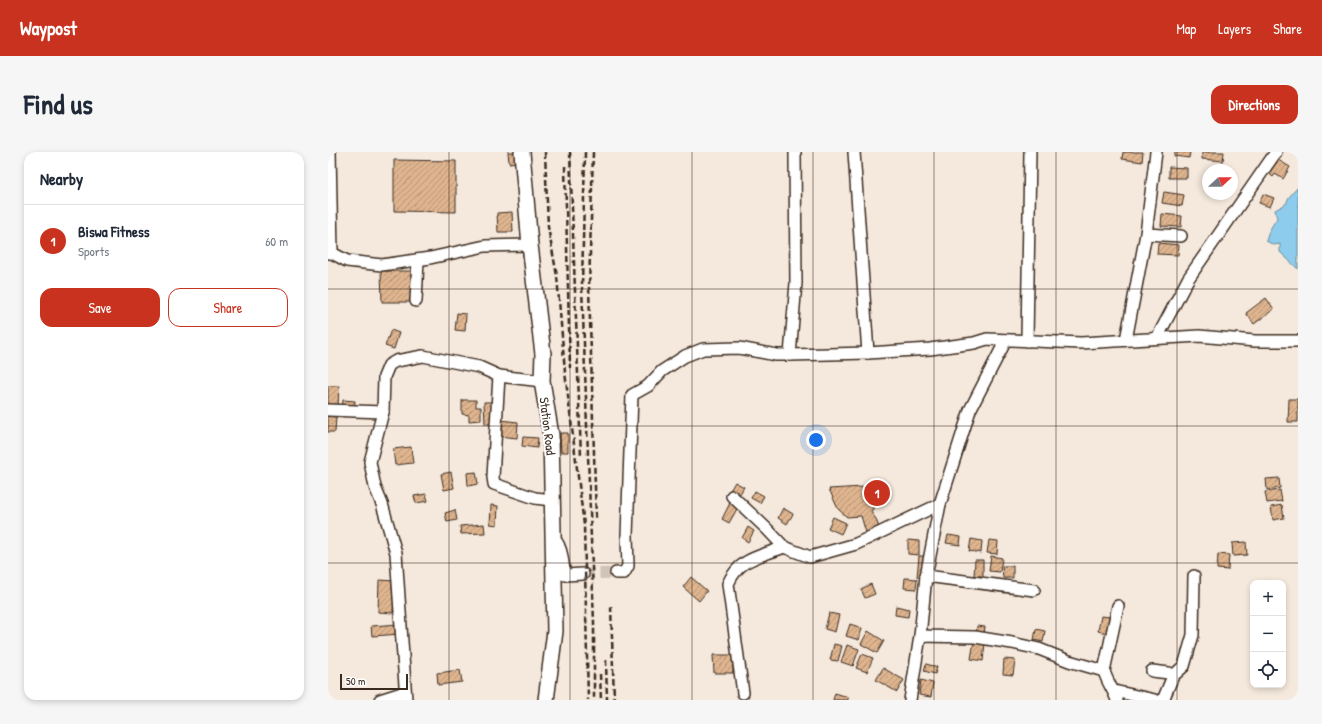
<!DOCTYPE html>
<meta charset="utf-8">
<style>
:root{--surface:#fff;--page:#f6f6f7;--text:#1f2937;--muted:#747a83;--line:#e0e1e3;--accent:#c8321e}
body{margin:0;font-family:"Patrick Hand",sans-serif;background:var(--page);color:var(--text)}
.controls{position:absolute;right:12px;bottom:12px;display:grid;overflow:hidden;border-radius:8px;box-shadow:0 2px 6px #0003}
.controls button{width:36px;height:36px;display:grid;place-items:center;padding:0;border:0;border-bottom:1px solid var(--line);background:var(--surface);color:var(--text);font:20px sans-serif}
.compass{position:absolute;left:874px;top:12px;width:36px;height:36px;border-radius:50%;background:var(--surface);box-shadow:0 2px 6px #0003;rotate:68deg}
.scale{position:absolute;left:12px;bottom:10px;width:68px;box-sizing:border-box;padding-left:4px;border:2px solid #3b2a1e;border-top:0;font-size:11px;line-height:14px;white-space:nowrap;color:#3b2a1e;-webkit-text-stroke:3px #fff;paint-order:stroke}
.you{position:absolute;left:488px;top:288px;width:14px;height:14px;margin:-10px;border:3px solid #fff;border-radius:50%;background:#1a73e8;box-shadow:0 0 0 6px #1a73e833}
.badge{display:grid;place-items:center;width:26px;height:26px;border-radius:50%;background:var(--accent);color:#fff;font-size:13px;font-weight:700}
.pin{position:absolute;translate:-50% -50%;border:2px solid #fff;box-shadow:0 1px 4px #0006}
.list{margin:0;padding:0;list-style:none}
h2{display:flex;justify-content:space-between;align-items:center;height:52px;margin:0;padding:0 16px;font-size:17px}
h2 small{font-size:13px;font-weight:400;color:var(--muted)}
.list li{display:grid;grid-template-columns:26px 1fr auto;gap:12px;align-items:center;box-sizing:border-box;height:72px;padding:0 16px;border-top:1px solid var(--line)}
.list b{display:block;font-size:15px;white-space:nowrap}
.list p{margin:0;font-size:13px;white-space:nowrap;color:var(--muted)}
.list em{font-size:13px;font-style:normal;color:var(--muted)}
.actions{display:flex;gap:8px;padding:12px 16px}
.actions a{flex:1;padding:9px 0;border:1px solid var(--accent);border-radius:12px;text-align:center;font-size:14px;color:var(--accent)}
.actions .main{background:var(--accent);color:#fff}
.icon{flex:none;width:22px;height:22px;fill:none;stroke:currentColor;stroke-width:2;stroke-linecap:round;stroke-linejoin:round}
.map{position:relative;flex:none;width:970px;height:548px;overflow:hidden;border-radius:12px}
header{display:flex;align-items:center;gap:24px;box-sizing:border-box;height:56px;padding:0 20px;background:var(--accent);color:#fff}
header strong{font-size:19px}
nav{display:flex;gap:22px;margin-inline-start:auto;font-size:14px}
.intro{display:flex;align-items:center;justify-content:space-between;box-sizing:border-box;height:96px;padding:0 24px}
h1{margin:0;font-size:28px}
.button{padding:10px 18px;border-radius:12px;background:var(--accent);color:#fff;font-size:14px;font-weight:700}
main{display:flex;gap:24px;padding:0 24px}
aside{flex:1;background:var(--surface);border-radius:12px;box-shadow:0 2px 6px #0003}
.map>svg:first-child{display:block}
.water{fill:#8dcced;stroke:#6c8b9a}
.building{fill:url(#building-hatch);stroke:#3b2a1e}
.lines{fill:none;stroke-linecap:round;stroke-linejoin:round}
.street-tunnel{stroke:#d0c3b7;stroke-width:11;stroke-dasharray:11 5.5;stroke-linecap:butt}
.street-casing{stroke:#3b2a1e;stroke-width:14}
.secondary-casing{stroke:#3b2a1e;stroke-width:18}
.street{stroke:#fff;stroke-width:11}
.secondary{stroke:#fff;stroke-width:15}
.rail{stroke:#3b2a1e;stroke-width:2.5;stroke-dasharray:6 3;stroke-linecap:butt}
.grid{fill:none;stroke:#3b2a1e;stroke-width:1;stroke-opacity:0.55}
.labels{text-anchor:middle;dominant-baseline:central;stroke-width:4;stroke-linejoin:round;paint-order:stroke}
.street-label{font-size:13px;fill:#3b2a1e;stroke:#fff}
</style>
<header>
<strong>Waypost</strong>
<nav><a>Map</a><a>Layers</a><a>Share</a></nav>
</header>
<div class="intro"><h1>Find us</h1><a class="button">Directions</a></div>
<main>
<aside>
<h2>Nearby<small></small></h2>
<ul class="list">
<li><span class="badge">1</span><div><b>Biswa Fitness</b><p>Sports</p></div><em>60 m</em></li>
</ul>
<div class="actions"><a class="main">Save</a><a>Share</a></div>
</aside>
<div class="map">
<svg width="970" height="548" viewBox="0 0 970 548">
<defs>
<pattern id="building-hatch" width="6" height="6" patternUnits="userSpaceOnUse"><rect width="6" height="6" fill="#dfb58f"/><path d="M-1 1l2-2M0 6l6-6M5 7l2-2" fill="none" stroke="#b69374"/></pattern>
</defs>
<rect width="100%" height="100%" fill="#f5e9dd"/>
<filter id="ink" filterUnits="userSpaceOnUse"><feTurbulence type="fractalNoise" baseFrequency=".025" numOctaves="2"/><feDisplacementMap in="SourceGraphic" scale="8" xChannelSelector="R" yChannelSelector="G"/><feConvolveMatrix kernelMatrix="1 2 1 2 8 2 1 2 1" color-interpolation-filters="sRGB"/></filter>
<g filter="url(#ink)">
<path class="water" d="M 970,35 L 970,117 L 952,100 L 952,92 L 946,93 L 938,89 L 941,79 L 949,66 L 947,58 L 958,52 L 961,45 Z"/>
<g class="building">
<path d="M 180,0 L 188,0 L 189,10 L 181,11 Z"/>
<path d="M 795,0 L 815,0 L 814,10 L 794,7 Z"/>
<path d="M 847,0 L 862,0 L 861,6 L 846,4 Z"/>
<path d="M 874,0 L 896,0 L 895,9 L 874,7 Z"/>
<path d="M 947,6 L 962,15 L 955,27 L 947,22 L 945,25 L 939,20 Z"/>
<path d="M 66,8 L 128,9 L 128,60 L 66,59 Z"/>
<path d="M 841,15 L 859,16 L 859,26 L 841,26 Z"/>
<path d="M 836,40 L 856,43 L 854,54 L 834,51 Z"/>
<path d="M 935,42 L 946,46 L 942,55 L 931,51 Z"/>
<path d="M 184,60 L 185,80 L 170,80 L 169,61 Z"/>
<path d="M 834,62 L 854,64 L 853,75 L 833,74 Z"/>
<path d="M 830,91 L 851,93 L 850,103 L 829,102 Z"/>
<path d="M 53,119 L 84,119 L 85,150 L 54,150 Z"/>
<path d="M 938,146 L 946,157 L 926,172 L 918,161 Z"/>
<path d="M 129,161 L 138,162 L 137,179 L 127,178 Z"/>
<path d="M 63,178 L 71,181 L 66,197 L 57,194 Z"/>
<path d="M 0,234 L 11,234 L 10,255 L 0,254 Z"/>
<path d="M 961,247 L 970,247 L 970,270 L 960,270 Z"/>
<path d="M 15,248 L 27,249 L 26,259 L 14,259 Z"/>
<path d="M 134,248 L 148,248 L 148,255 L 153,255 L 153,268 L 141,269 L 141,263 L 134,262 Z"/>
<path d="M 156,250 L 166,250 L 166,272 L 157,272 Z"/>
<path d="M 0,264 L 8,265 L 7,280 L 0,280 Z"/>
<path d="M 172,268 L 190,270 L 189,286 L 170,284 Z"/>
<path d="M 232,281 L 240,281 L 240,300 L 233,300 Z"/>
<path d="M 195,285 L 210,286 L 209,296 L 194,294 Z"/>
<path d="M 83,295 L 85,311 L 67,313 L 65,297 Z"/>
<path d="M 123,320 L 126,336 L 116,338 L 113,322 Z"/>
<path d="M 148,320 L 150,332 L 140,334 L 139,321 Z"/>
<path d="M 951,326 L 952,336 L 939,338 L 938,327 Z"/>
<path d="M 407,330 L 416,335 L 409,347 L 400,342 Z"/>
<path d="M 552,334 L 547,353 L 543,360 L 548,367 L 552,379 L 539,384 L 533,364 L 519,365 L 510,357 L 501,337 Z"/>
<path d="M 952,338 L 954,349 L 939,351 L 937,340 Z"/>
<path d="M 427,339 L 436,344 L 432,351 L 423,346 Z"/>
<path d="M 98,342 L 100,349 L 88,351 L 86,344 Z"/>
<path d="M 402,351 L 410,355 L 401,371 L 394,367 Z"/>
<path d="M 163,353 L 170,354 L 169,373 L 162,372 Z"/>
<path d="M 954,353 L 956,366 L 945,368 L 943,355 Z"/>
<path d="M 455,356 L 465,362 L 459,372 L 450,366 Z"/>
<path d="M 127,358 L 129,368 L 119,370 L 117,361 Z"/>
<path d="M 505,365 L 518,371 L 513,382 L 500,376 Z"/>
<path d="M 156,372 L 157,381 L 133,382 L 132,374 Z"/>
<path d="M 420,375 L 426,379 L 420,390 L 414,386 Z"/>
<path d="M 620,383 L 633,385 L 632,393 L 618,391 Z"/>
<path d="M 643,387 L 654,389 L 653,401 L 641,399 Z"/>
<path d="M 580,388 L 591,389 L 591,403 L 580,402 Z"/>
<path d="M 661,388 L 670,389 L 669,402 L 659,401 Z"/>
<path d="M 918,390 L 919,403 L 905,404 L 904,391 Z"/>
<path d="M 890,402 L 901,403 L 900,418 L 889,417 Z"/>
<path d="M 591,404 L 598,404 L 597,425 L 589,425 Z"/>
<path d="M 663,404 L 674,406 L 672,420 L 661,419 Z"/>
<path d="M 647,408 L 655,408 L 655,424 L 646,424 Z"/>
<path d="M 674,414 L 685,414 L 685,426 L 675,426 Z"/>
<path d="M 363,425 L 379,439 L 371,449 L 355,435 Z"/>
<path d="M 577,426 L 589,427 L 588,437 L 576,436 Z"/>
<path d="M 51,428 L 67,429 L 65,461 L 50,460 Z"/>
<path d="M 543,432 L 547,442 L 537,446 L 533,437 Z"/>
<path d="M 568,454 L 581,457 L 580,465 L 567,463 Z"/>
<path d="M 501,461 L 511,463 L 507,480 L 497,477 Z"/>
<path d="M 773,464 L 782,465 L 779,481 L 770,479 Z"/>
<path d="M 72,472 L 73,482 L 44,484 L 43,474 Z"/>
<path d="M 522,472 L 534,476 L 531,488 L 518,484 Z"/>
<path d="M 649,474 L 657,475 L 656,482 L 648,481 Z"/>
<path d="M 708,477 L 717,479 L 715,490 L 706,488 Z"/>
<path d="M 540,479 L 556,489 L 549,501 L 533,492 Z"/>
<path d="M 646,489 L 657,491 L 655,509 L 643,507 Z"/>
<path d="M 506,492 L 514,494 L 510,509 L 502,508 Z"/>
<path d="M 519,493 L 531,497 L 525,514 L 513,510 Z"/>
<path d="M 534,502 L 545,506 L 539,520 L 528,516 Z"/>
<path d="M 385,503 L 405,503 L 405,521 L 386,521 Z"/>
<path d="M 676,507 L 687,508 L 685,523 L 675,522 Z"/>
<path d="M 598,512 L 609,515 L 607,522 L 596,519 Z"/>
<path d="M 555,516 L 576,528 L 569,540 L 548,528 Z"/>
<path d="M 132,518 L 134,530 L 110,533 L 109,521 Z"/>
<path d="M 593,528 L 605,531 L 603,545 L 591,543 Z"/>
<path d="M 507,541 L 520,545 L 520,548 L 505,548 Z"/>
</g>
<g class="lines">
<path class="street-tunnel" d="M 255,422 L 288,421"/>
<defs>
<g id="street">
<path d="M 2,0 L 4,101"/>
<path d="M 526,0 L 540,201"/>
<path d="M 818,82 L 853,84"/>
<path d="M 0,101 L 4,101 L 19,109 L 54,113 L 102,106 L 157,94 L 202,93"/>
<path d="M 88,149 L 90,108"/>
<path d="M 829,186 L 860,127 L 948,0"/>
<path d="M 798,188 L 818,82 L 828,0"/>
<path d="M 699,189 L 702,0"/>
<path d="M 462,203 L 468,131 L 467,0"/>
<path d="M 171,224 L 165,325 L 166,332 L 207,346 L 224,348"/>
<path d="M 0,258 L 55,260"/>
<path d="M 404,344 L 439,377 L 456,395 L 482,405 L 528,392 L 612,352"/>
<path d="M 227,387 C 235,398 234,410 237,423 L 255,422"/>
<path d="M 288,421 L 296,421 L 300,414 L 299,384 L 304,243 L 320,234 L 334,219 L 357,204 L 375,197 L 411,196 L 448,203 L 462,203 L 540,201 L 602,197 L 646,191 L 659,187 L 753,191 L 871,184 L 927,189 L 970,189"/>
<path d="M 598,424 L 706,438"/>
<path d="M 592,484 L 647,485 L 684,491 L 711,497 L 741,509 L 776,519"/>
<path d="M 824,519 L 841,521 L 845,524"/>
<path d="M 786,539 L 827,548"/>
<path d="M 415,541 L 400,432 C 411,406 431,405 456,395"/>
<path d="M 52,548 L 77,540"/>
<path d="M 78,548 L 68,401 L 54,352 L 47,335 L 42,310 L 55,260 L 56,225 L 61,213 L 68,209 L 95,204 L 151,215 L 171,224 L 214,229"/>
<path d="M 582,548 L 592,484 L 598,424 L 612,352 L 642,258 L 678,188"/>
<path d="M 789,548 C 785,537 779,530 776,519 L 790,454"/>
<path d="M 835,548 L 845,524 L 856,514 L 865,483 L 866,424"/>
</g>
<path id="secondary" d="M 194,0 L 202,93 L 215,202 L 214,229 L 223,283 L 227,479 L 218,548"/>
</defs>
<use href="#street" class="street-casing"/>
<use href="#secondary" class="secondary-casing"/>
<use href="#street" class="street"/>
<use href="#secondary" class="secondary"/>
<g class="rail">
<path d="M 217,0 L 220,75 L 229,124 L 237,220 L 256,373 L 260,548"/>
<path d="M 242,0 L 253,305"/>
<path d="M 257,0 L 254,134 L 266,471 L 266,548"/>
<path d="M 265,0 L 261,135 L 268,368"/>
<path d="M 237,14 L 242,216"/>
<path d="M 283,454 L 286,548"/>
<path d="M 278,508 L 279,548"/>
<path d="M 272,522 L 273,548"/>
</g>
</g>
</g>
<path class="grid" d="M 121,0 L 121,548M 242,0 L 242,548M 364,0 L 364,548M 485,0 L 485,548M 606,0 L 606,548M 728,0 L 728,548M 849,0 L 849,548M 0,137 L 970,137M 0,274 L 970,274M 0,411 L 970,411"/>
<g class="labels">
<g class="street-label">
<text transform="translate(220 274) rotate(83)">Station Road</text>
</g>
</g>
</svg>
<div class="controls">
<button>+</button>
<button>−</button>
<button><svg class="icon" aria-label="locate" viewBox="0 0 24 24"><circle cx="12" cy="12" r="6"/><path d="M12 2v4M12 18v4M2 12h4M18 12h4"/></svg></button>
</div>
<svg class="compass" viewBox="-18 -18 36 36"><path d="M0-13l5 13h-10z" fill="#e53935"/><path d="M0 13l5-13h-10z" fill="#747a83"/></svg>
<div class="scale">50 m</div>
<div class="you"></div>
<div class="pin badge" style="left:549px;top:341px">1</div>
</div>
</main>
